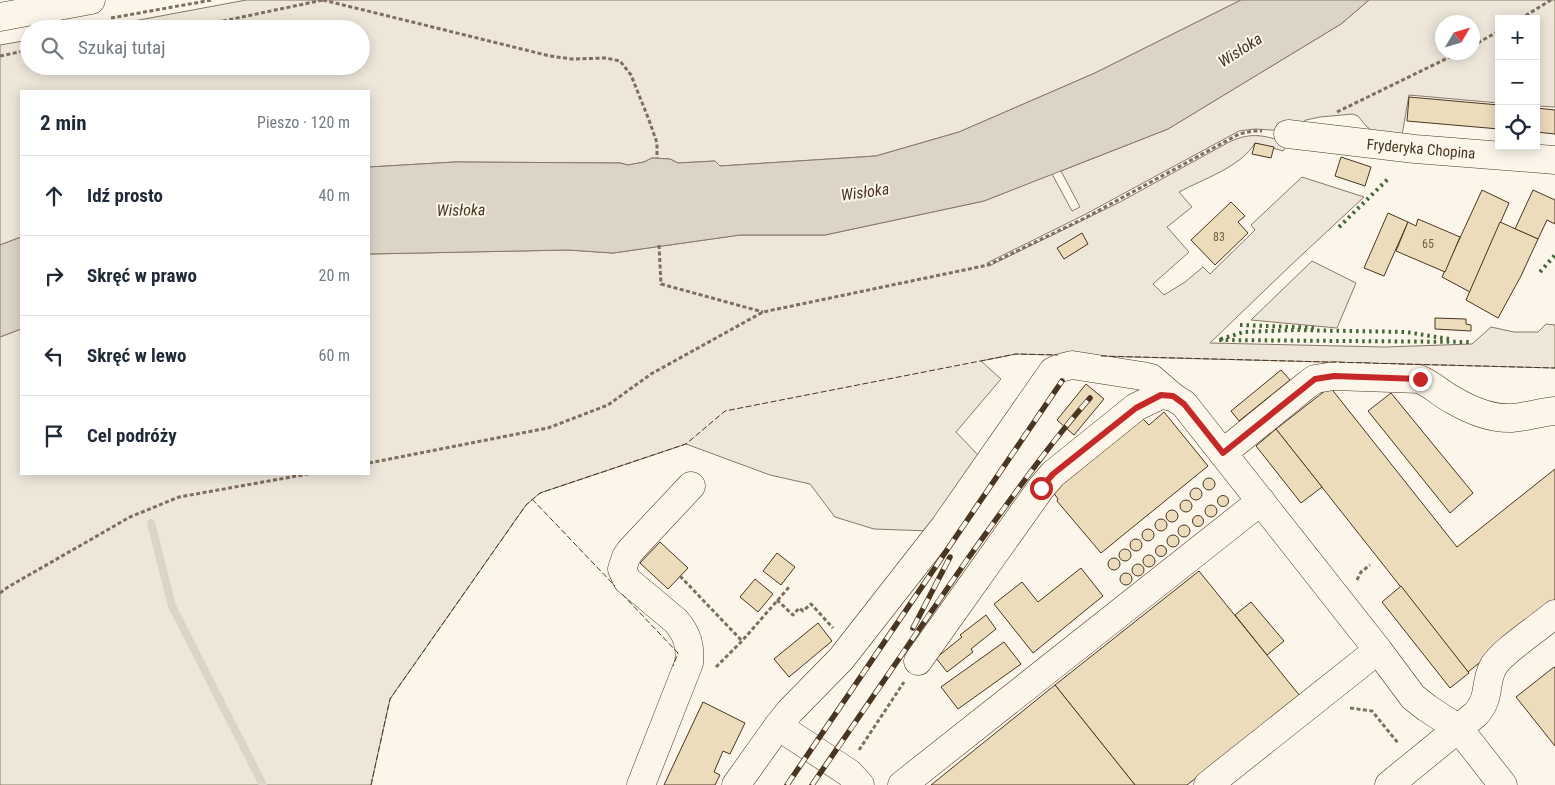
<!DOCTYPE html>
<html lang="pl">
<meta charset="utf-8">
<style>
:root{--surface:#fff;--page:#f6f6f7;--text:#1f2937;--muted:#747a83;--line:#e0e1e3}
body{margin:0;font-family:"Roboto Condensed",sans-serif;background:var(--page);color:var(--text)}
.controls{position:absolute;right:15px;top:15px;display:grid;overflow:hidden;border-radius:0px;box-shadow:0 2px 12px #0003}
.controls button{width:45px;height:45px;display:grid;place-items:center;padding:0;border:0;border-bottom:1px solid var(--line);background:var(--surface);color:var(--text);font:25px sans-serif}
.compass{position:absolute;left:1435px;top:15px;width:45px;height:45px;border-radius:50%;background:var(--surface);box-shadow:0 2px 12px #0003;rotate:52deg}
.stop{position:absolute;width:15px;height:15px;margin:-11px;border:4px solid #c62828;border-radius:50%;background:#fff}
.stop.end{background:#c62828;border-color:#fff;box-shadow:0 1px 5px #0008}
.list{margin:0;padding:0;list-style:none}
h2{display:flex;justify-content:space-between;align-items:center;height:65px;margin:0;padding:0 20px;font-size:21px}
h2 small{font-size:16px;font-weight:400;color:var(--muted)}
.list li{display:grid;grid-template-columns:32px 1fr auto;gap:15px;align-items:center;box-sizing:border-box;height:80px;padding:0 20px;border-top:1px solid var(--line)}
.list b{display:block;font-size:19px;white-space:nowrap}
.list em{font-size:16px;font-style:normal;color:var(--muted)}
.icon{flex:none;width:28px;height:28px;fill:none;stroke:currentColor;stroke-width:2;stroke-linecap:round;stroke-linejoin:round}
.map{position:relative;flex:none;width:1555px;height:785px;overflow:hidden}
.search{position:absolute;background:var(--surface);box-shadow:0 2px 12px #0003;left:20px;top:20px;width:350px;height:55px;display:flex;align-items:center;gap:12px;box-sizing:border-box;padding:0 18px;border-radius:28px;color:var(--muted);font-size:19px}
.panel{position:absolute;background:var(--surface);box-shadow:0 2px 12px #0003;left:20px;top:90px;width:350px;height:385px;border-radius:0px}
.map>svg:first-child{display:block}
.green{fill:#ede6d9;stroke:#887966;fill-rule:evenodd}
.parking{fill:#ede7d9;stroke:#887966}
.water{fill:#dcd4c6;stroke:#887966}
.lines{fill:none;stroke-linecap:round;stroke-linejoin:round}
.stream{stroke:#dcd4c6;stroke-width:8}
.building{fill:#ecdcbc;stroke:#4a3520}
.minor-casing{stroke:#4a3520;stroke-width:29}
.path{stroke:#7f6f5c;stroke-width:3;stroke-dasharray:4 2.5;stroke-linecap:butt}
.minor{stroke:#fbf6e9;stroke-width:28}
.rail-casing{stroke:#4a3520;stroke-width:5.5}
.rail{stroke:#fbf6e9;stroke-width:4;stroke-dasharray:11;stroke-linecap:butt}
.hedge{stroke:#436837;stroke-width:4;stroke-dasharray:2.5 4;stroke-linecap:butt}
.fence{stroke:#4a3520;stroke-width:1;stroke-dasharray:6 2.5;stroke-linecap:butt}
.route{stroke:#c62828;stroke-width:6}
.labels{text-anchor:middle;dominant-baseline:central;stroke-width:4;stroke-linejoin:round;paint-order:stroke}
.number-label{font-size:12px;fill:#725f47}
.street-label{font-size:15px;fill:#4a3520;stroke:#fbf6e9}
.water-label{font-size:16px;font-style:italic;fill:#4a3520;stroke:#fbf6e9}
</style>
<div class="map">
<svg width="1555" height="785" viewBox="0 0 1555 785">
<rect width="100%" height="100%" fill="#fbf6e9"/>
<g class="green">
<path d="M 246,0 L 1241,0 L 1095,73 L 959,132 L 876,156 L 720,166 L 715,161 L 678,163 L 670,159 L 652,158 L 644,162 L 628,165 L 620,163 L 455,162 L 369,167 L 369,91 L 21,91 L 21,237 L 0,245 L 0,45 L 29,40 L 29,66 L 361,66 L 361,29 L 91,29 Z"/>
<path d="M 1369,0 L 1555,0 L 1555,107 L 1536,106 L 1536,19 L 1499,19 L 1499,103 L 1409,95 L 1401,141 L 1375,133 L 1366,126 L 1358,116 L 1353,114 L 1320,117 L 1306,120 L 1287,131 L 1255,129 L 1239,131 L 1084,215 L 987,263 L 989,266 L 1120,202 L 1229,142 C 1253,131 1265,136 1289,143 L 1283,151 L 1255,143 C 1241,167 1203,179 1179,192 L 1192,207 L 1167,227 L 1189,252 L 1153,284 L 1164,295 L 1185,282 L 1203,267 L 1210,274 L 1255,230 L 1251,225 L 1302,177 L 1364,197 L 1291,265 L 1210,343 L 1385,347 L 1472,344 L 1491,327 L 1514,332 L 1538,332 L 1546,324 L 1555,325 L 1555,368 L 1016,354 L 981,361 L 1001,379 L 956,432 L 979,456 L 930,531 L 874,529 L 835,517 L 810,484 L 770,475 L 686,444 L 540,493 L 526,505 L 390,699 L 371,785 L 0,785 L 0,337 L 21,329 L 21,474 L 369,474 L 369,254 L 568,250 L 613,253 L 740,235 L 825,235 L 984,201 L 1052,174 L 1072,211 L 1080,207 L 1061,171 L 1168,129 L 1341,24 ZM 1442,22 L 1472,22 L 1472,52 L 1442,52 Z"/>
</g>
<path class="parking" d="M 1312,261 L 1356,283 L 1337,328 L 1251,320 Z"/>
<g class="water">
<path d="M 1241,0 L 1369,0 L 1341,24 L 1168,129 L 984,201 L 825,235 L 740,235 L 613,253 L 568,250 L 369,254 L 369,167 L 455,162 L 620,163 L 628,165 L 644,162 L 652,158 L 670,159 L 678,163 L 715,161 L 720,166 L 876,156 L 959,132 L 1095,73 Z"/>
<path d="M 21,237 L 21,329 L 0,337 L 0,245 Z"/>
</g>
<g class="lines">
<path class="stream" d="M 151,523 L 172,606 L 263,785"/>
</g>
<g class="building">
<path d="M 1409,97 L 1499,105 L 1499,129 L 1407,121 Z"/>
<path d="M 1536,108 L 1555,110 L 1555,134 L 1536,132 Z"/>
<path d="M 1255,143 L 1274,147 L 1271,158 L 1252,154 Z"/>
<path d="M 1341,157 L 1371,167 L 1365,186 L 1335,176 Z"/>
<path d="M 1482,190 L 1509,203 L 1470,292 L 1442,277 Z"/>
<path d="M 1533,190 L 1555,200 L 1555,224 L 1547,220 L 1538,239 L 1515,229 Z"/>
<path d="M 1231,202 L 1245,216 L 1238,222 L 1248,233 L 1215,265 L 1191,240 Z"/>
<path d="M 1388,213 L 1408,222 L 1384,276 L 1364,268 Z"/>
<path d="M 1418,219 L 1460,237 L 1445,272 L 1396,251 L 1408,222 L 1416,226 Z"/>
<path d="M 1500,222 L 1538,239 L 1521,276 L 1498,318 L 1466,300 Z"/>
<path d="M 1082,233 L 1088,244 L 1064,259 L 1057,248 Z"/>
<path d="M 1435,318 L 1466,319 L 1466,324 L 1471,325 L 1471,331 L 1435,329 Z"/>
<path d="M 1281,370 L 1290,380 L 1239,421 L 1231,411 Z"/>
<path d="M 1086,384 L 1104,399 L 1074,435 L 1057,420 Z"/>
<path d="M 1330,387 L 1457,547 L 1555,469 L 1555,602 L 1468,672 L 1276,429 Z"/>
<path d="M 1391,393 L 1473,493 L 1450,513 L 1368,411 Z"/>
<path d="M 1164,412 L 1208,466 L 1101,553 L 1057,501 L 1058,499 L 1053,492 L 1143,419 L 1149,425 Z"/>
<path d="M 1276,429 L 1322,487 L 1301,503 L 1256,446 Z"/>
<circle cx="1209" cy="484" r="6"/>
<circle cx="1196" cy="494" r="6"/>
<circle cx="1223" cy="501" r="5.5"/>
<circle cx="1186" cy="506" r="6"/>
<circle cx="1211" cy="511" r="6"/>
<circle cx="1172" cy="516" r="6"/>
<circle cx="1198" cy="521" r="5.5"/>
<circle cx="1161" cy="525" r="6"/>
<circle cx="1184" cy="531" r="6"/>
<circle cx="1148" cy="535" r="6"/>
<circle cx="1173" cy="541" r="6"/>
<circle cx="1136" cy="545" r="6"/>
<path d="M 660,542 L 688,568 L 668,589 L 640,563 Z"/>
<circle cx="1161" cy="551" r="5.5"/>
<circle cx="1125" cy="555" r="6"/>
<path d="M 777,553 L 795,567 L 781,585 L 763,571 Z"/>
<circle cx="1149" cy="561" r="6"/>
<circle cx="1114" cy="564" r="6"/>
<circle cx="1138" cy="570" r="6"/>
<path d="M 1081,568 L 1103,596 L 1033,653 L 994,604 L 1022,582 L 1038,602 Z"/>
<path d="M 1199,571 L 1300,696 L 1187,785 L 1135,785 L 1055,685 Z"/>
<circle cx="1126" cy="579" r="6"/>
<path d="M 755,579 L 773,594 L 758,612 L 740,597 Z"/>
<path d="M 1401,586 L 1469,673 L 1450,688 L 1382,602 Z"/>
<path d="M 1251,602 L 1284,641 L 1267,655 L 1235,615 Z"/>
<path d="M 986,615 L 996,629 L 971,649 L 973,652 L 947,672 L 936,658 L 962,637 L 960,635 Z"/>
<path d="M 818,623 L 832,641 L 789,677 L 774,659 Z"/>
<path d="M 1004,642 L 1021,664 L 958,709 L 941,687 Z"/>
<path d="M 1554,667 L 1555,668 L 1555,746 L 1516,697 Z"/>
<path d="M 1055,685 L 1135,785 L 931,785 Z"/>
<path d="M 703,702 L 745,723 L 730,754 L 723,751 L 714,772 L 720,775 L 715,785 L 664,785 Z"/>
</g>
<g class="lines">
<defs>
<g id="minor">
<path d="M 0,17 L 91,0"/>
<path d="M 1288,134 L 1415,149 L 1555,160"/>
<path d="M 1223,453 L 1308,384 L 1315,379 L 1334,376 L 1419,379 C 1432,384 1441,394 1453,400 C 1470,410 1492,419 1512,418 C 1527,417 1541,412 1555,411"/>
<path d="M 918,661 L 1041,488 L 1053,474 L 1136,407 L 1161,395 L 1173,397 L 1184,404 L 1378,650 L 1413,697 L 1427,708 L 1459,729 L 1503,785"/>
<path d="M 778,726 L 849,773 L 860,785"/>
<path d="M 641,785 L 689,663 C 691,646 687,634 676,621 L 627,580 L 622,569 L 626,557 L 630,551 L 691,486"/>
<path d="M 736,785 L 778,726 L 790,711 L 841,659 L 945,526 L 1053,371 L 1060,368 L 1072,365 L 1142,376 L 1151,378 L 1173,397"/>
<path d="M 902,785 L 1261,501"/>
<path d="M 1208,785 L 1378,650"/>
<path d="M 1389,785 L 1476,714 C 1491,697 1484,684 1493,667 C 1500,653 1541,626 1555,614"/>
</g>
</defs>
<use href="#minor" class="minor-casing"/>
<g class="path">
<path d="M 323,0 L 550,56 L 572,59 L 606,58 L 620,61 L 631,75 L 649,120 L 657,143 L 657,158"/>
<path d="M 111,18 L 212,0"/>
<path d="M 1520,19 L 1551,0"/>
<path d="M 165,29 L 204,25 L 323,0"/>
<path d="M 1472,46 L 1499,31"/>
<path d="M 0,56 L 29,50"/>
<path d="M 1337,112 L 1460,52"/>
<path d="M 659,245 L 661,284 L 763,312"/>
<path d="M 369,463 L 548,428 L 608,405 L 651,374 L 763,312 L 988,265 L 1083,219 L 1239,134 L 1253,131 L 1262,131"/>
<path d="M 680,576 L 742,641"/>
<path d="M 1357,580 L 1361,572 L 1370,565"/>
<path d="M 0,593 L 8,587 L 130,517 L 179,497 L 308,474"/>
<path d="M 777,600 L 793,615 L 799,608 L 803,611 L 811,604 L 833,628"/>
<path d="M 716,667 L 742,641 L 790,586"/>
<path d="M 1350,708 L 1372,711 L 1398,743"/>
<path d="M 859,750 L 904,682"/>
</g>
<use href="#minor" class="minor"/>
<defs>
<g id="rail">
<path d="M 913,628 L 950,557"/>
<path d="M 787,785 L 1062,381"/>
<path d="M 812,785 C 865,709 916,633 969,557 C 1008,503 1046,448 1090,398"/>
</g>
</defs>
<use href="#rail" class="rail-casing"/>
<use href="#rail" class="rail"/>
<g class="hedge">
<path d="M 1339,227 L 1390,177"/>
<path d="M 1540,272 L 1555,255"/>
<path d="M 1240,325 L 1318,328"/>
<path d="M 1449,339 L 1406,332 L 1295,330 L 1244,332 L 1218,340 L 1472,342"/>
</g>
<g class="fence">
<path d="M 1101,356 L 1555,368"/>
<path d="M 532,499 L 615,586"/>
<path d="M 622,594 L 678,653 L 673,666"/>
<path d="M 371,785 L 390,699 L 526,505 L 540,493 L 686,444 L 725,411 L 1016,354 L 1058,355"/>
</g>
</g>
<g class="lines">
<path class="route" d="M 1041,488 L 1053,474 L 1136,408 L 1161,395 L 1173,396 L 1184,404 L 1223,453 L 1315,379 L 1334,376 L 1420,379"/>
</g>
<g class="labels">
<g class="number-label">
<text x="1219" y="237">83</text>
<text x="1428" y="244">65</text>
</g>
<g class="street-label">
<text transform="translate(1421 149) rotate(5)">Fryderyka Chopina</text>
</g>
<g class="water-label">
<text transform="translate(1240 50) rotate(-33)">Wisłoka</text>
<text transform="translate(865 192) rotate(-8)">Wisłoka</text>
<text transform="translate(461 210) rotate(-1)">Wisłoka</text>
</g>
</g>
</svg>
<div class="controls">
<button>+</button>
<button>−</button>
<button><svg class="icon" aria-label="locate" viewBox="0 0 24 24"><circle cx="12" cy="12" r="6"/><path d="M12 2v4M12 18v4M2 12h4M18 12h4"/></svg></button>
</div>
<svg class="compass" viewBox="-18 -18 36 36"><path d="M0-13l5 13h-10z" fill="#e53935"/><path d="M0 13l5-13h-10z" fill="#747a83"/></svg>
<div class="stop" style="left:1041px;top:488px"></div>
<div class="stop end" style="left:1420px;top:379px"></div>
<div class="search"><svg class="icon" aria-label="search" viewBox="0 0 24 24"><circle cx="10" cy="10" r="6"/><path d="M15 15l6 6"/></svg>Szukaj tutaj</div>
<section class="panel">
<h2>2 min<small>Pieszo · 120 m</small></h2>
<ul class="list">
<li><svg class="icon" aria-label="ahead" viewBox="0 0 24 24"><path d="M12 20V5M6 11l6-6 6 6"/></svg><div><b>Idź prosto</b></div><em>40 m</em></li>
<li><svg class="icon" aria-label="right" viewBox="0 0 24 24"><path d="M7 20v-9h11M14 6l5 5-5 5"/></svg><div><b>Skręć w prawo</b></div><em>20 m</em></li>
<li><svg class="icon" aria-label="left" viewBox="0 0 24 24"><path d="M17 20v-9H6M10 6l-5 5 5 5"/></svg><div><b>Skręć w lewo</b></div><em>60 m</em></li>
<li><svg class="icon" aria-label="arrive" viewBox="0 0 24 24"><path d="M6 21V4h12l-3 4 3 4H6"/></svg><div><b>Cel podróży</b></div></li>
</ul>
</section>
</div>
